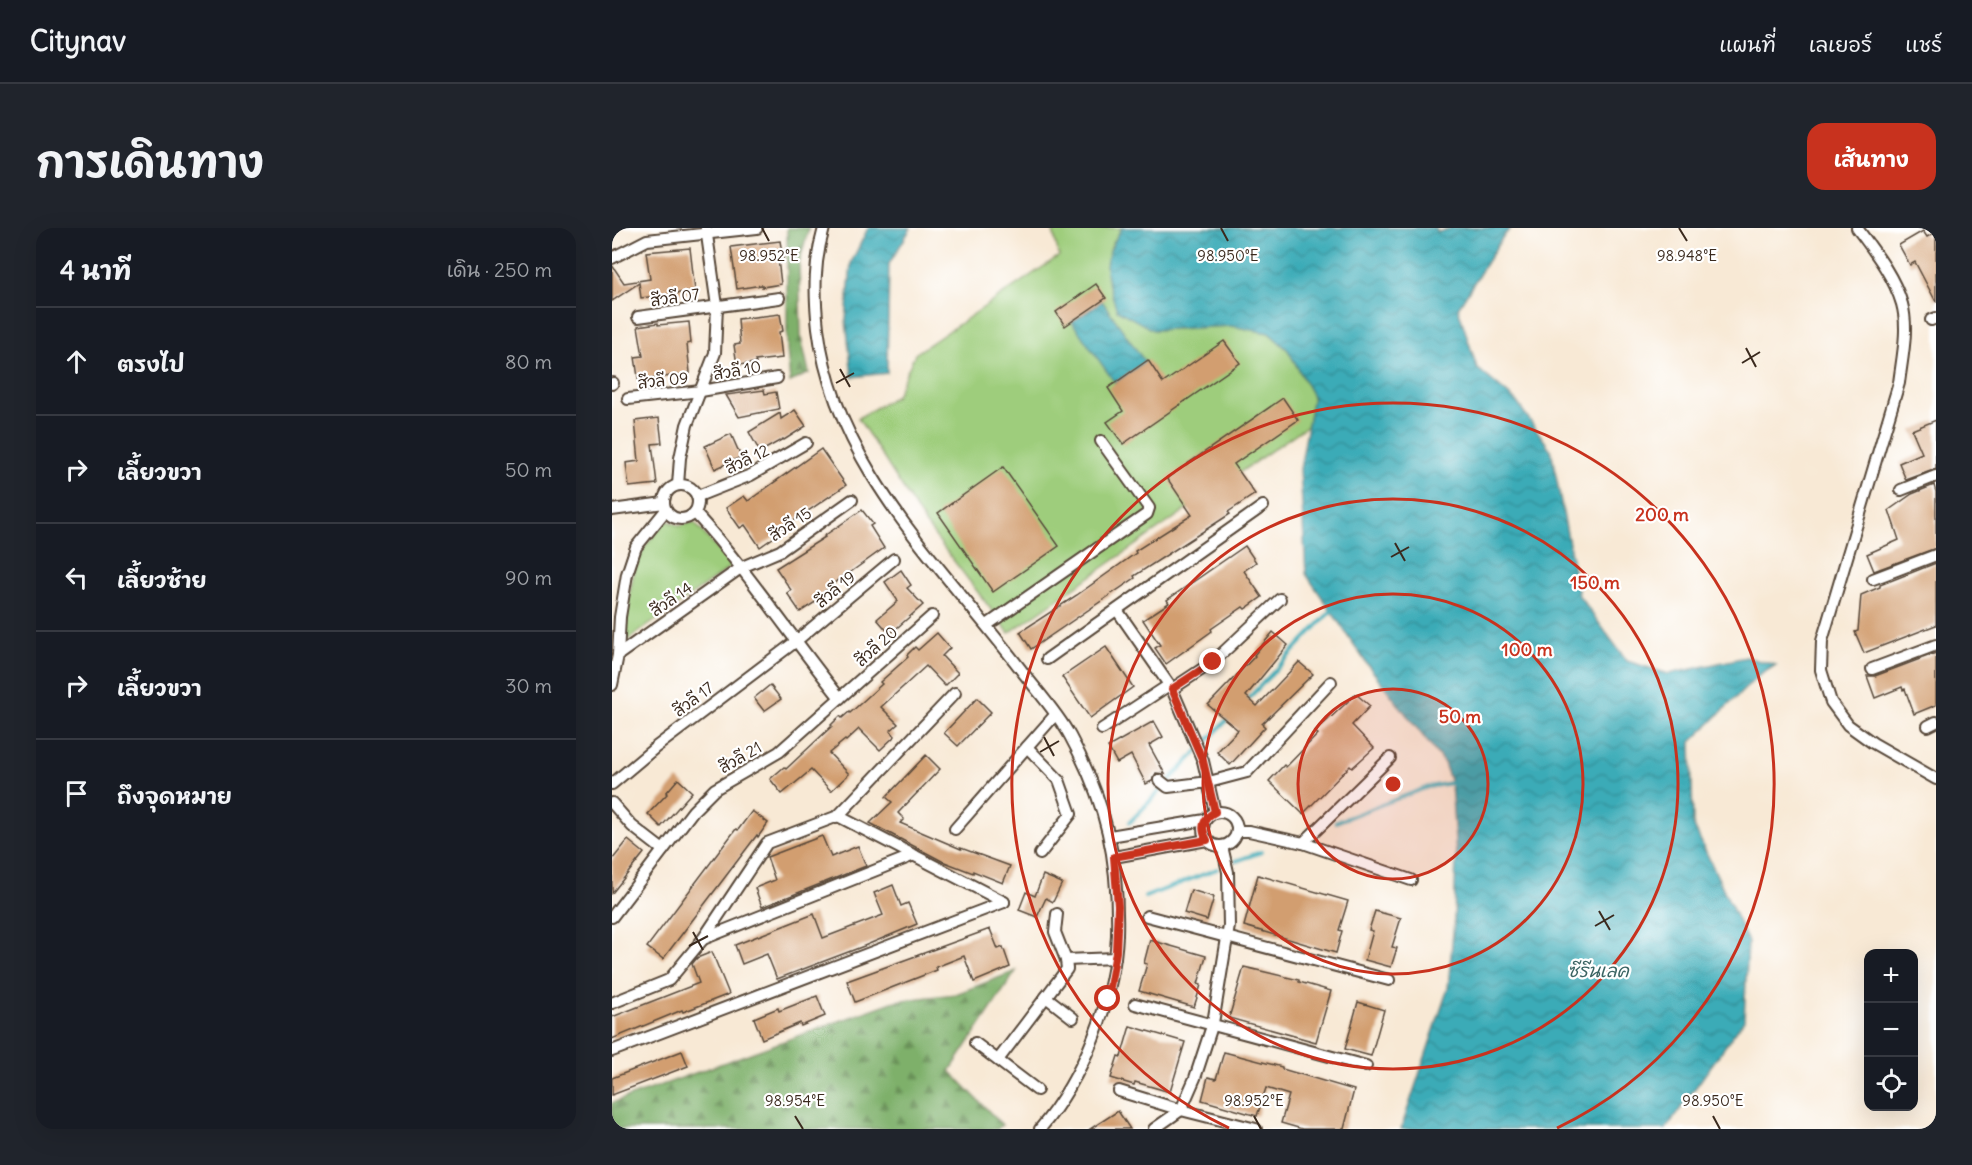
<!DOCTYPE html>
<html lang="th">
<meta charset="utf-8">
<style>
:root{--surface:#171b24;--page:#20242c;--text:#f1f3f6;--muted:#9ea1a6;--line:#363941;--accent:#c8321e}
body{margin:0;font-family:Delius,"Playpen Sans Thai",sans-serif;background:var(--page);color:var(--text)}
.controls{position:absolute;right:18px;bottom:18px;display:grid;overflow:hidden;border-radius:12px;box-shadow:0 6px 24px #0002}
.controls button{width:54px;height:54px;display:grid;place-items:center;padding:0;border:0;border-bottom:2px solid var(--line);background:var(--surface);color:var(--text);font:30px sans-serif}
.stop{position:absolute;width:18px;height:18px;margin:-14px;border:4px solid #c8321e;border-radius:50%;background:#fff}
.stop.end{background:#c8321e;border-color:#fff;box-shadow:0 2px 6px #0008}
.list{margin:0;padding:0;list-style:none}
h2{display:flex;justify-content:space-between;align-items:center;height:78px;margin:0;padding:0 24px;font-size:26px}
h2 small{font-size:20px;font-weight:400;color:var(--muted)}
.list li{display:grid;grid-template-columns:39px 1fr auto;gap:18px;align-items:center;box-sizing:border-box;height:108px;padding:0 24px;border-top:2px solid var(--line)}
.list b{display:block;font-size:22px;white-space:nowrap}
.list em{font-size:20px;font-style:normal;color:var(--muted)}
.icon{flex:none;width:33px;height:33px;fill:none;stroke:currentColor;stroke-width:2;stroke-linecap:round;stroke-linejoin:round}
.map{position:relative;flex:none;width:1324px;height:901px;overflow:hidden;border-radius:18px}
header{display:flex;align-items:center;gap:36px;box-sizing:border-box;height:84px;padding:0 30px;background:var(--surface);border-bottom:2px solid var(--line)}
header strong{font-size:28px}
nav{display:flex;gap:33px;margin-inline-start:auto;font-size:21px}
.intro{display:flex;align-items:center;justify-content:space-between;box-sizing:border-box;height:144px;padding:0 36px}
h1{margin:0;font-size:42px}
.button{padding:15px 27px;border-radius:18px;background:var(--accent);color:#fff;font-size:21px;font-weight:700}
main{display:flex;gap:36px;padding:0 36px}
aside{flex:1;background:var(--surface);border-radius:18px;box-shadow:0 6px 24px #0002}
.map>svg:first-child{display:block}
.forest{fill:url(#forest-firs);stroke:#5c6d44;stroke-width:1.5}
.park{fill:#9ecd7b;stroke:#6c7c4c;stroke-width:1.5}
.water{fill:url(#water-waves);stroke:#3a6a6a;stroke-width:1.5}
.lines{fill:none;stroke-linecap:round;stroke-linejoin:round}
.stream{stroke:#3aabb7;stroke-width:4}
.building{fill:#d29e70}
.street-casing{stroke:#574739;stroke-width:14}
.street{stroke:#fff;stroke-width:10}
.route{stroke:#c8321e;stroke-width:8}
.ticks{fill:none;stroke:#3b2a1e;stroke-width:2}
.ring{fill:none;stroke:#c8321e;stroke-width:3}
.labels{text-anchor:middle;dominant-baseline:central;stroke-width:4.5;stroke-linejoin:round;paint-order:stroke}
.street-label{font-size:16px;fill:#3b2a1e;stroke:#fff}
.water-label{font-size:18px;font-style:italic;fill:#3b6463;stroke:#fff}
.ticks-label{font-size:15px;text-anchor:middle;fill:#3b2a1e;stroke:#fff;stroke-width:4.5;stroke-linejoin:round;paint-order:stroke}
.centre{fill:#c8321e;stroke:#fff;stroke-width:3}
.ring-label{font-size:18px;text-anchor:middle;font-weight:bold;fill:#c8321e;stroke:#fff;stroke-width:4.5;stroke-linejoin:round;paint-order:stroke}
</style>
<header>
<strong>Citynav</strong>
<nav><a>แผนที่</a><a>เลเยอร์</a><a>แชร์</a></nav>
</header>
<div class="intro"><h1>การเดินทาง</h1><a class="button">เส้นทาง</a></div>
<main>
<aside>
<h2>4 นาที<small>เดิน · 250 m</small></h2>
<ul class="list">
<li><svg class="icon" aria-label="ahead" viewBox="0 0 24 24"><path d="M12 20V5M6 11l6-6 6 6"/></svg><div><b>ตรงไป</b></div><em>80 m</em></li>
<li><svg class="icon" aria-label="right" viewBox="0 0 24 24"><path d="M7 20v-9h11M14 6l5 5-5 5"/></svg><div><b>เลี้ยวขวา</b></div><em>50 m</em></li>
<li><svg class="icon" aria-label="left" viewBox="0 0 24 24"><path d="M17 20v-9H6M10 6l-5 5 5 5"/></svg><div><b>เลี้ยวซ้าย</b></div><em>90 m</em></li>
<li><svg class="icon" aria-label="right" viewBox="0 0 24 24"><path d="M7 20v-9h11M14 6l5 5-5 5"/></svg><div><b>เลี้ยวขวา</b></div><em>30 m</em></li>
<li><svg class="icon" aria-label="arrive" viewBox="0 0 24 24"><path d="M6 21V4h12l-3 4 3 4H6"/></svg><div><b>ถึงจุดหมาย</b></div></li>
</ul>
</aside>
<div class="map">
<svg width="1324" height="901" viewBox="0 0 1324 901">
<defs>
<pattern id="forest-firs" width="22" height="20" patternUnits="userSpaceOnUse" patternTransform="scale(1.5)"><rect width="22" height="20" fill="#7eb06b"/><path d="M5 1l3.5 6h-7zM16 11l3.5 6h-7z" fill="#688f57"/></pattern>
<pattern id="water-waves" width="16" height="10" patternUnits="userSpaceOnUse" patternTransform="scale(1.5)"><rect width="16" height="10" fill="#3aabb7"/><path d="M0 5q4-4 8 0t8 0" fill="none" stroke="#328b94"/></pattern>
</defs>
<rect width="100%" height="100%" fill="#fff"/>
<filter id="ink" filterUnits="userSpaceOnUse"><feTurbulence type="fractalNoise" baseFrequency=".0167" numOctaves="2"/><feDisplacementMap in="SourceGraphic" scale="12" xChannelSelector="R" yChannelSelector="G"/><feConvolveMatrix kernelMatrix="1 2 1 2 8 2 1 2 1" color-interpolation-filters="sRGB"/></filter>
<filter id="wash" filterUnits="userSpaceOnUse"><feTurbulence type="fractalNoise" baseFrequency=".008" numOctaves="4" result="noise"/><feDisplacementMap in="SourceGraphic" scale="24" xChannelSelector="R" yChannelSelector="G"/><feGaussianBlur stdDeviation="1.35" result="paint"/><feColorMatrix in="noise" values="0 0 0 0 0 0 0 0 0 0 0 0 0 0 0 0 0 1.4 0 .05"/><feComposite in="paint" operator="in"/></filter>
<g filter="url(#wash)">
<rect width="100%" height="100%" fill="#f8e9d5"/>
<g class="forest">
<path d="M 175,0 L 197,0 L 187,35 L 189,109 L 197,145 L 178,154 L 175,122 Z"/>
<path d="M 404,743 L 338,843 L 390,897 L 385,901 L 0,901 L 0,875 L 283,773 L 344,766 Z"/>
</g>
<g class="park">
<path d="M 447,0 L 510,0 L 499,19 L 541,102 L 620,98 L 657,105 L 676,122 L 701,168 L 696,197 L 397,405 L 313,295 L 246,190 L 284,168 L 303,126 L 447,28 L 441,3 Z"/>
<path d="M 53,292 L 68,298 L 82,294 L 120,338 L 13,414 C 15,387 17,346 31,322 C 37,311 48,302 53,292 Z"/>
</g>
<g class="water">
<path d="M 256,0 L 299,0 L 277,36 L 275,145 L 240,149 L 234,92 L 239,35 Z"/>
<path d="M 510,0 L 823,0 L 826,4 L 841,0 L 899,0 L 890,10 L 846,80 L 865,140 L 904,173 L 939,222 L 967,368 L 1015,433 L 1057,446 L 1134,429 L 1164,437 L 1145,449 L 1079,514 L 1081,596 L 1136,714 L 1132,792 L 1054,901 L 789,901 L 836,760 L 842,693 L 844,628 L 839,555 L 832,535 L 755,436 L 694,346 L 688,241 L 701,168 L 676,122 L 657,105 L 620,98 L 541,102 L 505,82 C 492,42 487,38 510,0 Z"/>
<path d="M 490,73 L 533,134 L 503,155 L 460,94 Z"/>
</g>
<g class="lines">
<g class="stream">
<path d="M 635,472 L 719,383"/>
<path d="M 518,594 L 617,490"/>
<path d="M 724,594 L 816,559 L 839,555"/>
<path d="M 624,633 L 649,624"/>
<path d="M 533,669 L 605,641"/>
</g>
</g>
<g id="blocks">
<g class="building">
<path d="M 1311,3 L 1315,9 L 1324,4 L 1324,74 L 1303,34 L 1298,37 L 1287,17 Z"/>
<path d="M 168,13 L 171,31 L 166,31 L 169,56 L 150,59 L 150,57 L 125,61 L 119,19 Z"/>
<path d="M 78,20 L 83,63 L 29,70 L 27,55 L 0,73 L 0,37 L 12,55 L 38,51 L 34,24 Z"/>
<path d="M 484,56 L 494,70 L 453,98 L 444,84 Z"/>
<path d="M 168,86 L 171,103 L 167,104 L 170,130 L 143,133 L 144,135 L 125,137 L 122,117 L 128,116 L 126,91 Z"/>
<path d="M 77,94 L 79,115 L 75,116 L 78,145 L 39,151 L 40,154 L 27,156 L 23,129 L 31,128 L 26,98 L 46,95 L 46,97 Z"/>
<path d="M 612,113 L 628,135 L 511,216 L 495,194 L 511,183 L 496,160 L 536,132 L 551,155 Z"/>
<path d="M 152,162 L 153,166 L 164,164 L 167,181 L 127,189 L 114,167 Z"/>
<path d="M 671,170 L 686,192 L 622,236 L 643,266 L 616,284 L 618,286 L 522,348 L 523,350 L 419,421 L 408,404 L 465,367 L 524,325 L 523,323 L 580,287 L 555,250 Z"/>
<path d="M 183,182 L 194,198 L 172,212 L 171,211 L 148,224 L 137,204 L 168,185 L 169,191 Z"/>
<path d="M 47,190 L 50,215 L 40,216 L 45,256 L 17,259 L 14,235 L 27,233 L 23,193 Z"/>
<path d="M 1324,192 L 1324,241 L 1294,252 L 1287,235 L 1310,225 L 1300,202 Z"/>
<path d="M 119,206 L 129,229 L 103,241 L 93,218 Z"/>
<path d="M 209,221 L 234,257 L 164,305 L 165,307 L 148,319 L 133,297 L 128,300 L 114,280 L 132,268 L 136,273 Z"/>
<path d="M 391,239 L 447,318 L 381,364 L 326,285 Z"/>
<path d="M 1322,257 L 1324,264 L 1324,320 L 1262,343 L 1255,326 L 1287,312 L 1277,282 L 1300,266 Z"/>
<path d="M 250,282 L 261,296 L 258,298 L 272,320 L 236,346 L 235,344 L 204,371 L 205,373 L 188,384 L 175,365 L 179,362 L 164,340 L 213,309 L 212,308 Z"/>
<path d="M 633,318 L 644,334 L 632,343 L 650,369 L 633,381 L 631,379 L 599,401 L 600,403 L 554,436 L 543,420 L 548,417 L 531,392 L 557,375 L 555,372 Z"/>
<path d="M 1324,335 L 1324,397 L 1252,425 L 1243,404 L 1246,403 L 1249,367 L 1268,359 L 1268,357 Z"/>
<path d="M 289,342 L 299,357 L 295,360 L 311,377 L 278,406 L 265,391 L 286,373 L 273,354 Z"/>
<path d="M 661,404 L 676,417 L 634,468 L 645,478 L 687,434 L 701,446 L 650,496 L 653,499 L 618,537 L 605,524 L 626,502 L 596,477 L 643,428 L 642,427 Z"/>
<path d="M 325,405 L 338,420 L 330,428 L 346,445 L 333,458 L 314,438 L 269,479 L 286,496 L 278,503 L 283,508 L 268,522 L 247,501 L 234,513 L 233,512 L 217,525 L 237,546 L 219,563 L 199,542 L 170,566 L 158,551 L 172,539 L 174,541 L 220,498 L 219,497 L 228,488 L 230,490 L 237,484 L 238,485 L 270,456 L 268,454 L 296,429 L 295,427 L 303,419 L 306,422 Z"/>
<path d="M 494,419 L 521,459 L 478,490 L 450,449 Z"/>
<path d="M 1324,425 L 1324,477 L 1302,486 L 1293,461 L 1291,462 L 1290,459 L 1263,470 L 1255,448 L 1263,448 Z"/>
<path d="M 158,457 L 169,471 L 152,483 L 142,470 Z"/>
<path d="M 744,466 L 758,478 L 740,497 L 762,520 L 740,540 L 738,538 L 691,586 L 657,553 L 672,537 L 674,539 L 706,506 L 703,504 Z"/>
<path d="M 365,470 L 379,484 L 346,518 L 332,505 Z"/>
<path d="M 542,493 L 551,509 L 537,517 L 553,546 L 544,545 L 540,553 L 534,556 L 519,527 L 505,535 L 496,519 Z"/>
<path d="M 314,527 L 328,541 L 286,585 L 292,591 L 288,595 L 349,621 L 349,620 L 398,638 L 391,655 L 361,643 L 361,645 L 330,633 L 258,595 L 280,574 L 274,569 Z"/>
<path d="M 66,551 L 80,564 L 49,599 L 36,586 L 55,566 L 54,565 Z"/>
<path d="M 140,583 L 156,595 L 146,609 L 145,607 L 51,731 L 35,719 L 124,601 L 126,602 Z"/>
<path d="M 210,608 L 219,629 L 246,618 L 254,638 L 150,679 L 143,660 L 163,652 L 155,629 Z"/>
<path d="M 16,612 L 32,625 L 0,665 L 0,632 Z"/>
<path d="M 431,647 L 450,655 L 441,674 L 434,670 L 425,689 L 407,682 L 414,664 L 423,668 Z"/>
<path d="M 646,647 L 736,673 L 727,702 L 730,703 L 724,725 L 632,698 Z"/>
<path d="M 281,657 L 289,678 L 296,675 L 305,696 L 252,718 L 165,751 L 155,726 L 130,736 L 123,717 L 202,686 L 211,710 L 271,687 L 262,665 Z"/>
<path d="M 579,662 L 602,669 L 595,692 L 572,685 Z"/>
<path d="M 763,683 L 789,690 L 780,719 L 785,720 L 779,739 L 753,732 L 761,703 L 757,702 Z"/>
<path d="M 378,701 L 386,721 L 391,719 L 398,739 L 362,754 L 352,728 L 324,739 L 325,742 L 243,774 L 235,753 Z"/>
<path d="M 538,712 L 594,728 L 586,756 L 589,757 L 582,779 L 527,763 L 535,736 L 532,735 Z"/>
<path d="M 100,724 L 117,766 L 71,784 L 70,782 L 0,811 L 0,789 L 87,755 L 80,736 L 85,730 Z"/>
<path d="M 632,739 L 687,752 L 687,754 L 719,763 L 704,814 L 617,790 Z"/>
<path d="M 205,768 L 213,788 L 189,798 L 188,795 L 150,811 L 142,790 L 166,780 L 167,783 Z"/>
<path d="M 746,774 L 772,782 L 759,828 L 733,821 Z"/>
<path d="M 518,798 L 573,814 L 558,864 L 523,854 L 522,857 L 499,850 L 506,828 L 509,829 Z"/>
<path d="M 70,823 L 76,838 L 0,867 L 0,850 Z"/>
<path d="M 612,824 L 670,839 L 670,841 L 742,862 L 732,901 L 690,901 L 669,895 L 677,867 L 654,860 L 645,888 L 590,872 L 596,849 L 604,851 Z"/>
<path d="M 506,883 L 518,901 L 478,901 Z"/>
</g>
</g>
</g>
<g filter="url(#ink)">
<use href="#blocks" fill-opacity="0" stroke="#574739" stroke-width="1.5"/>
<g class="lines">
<defs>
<g id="street">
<path d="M 212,0 C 202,34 202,64 206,100 C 223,241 332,339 413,447 C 428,466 446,486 458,508 C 494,574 507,632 505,707 C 502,773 471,850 428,901"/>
<path d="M 1245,0 C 1262,23 1282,48 1290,76 C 1297,101 1290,130 1287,155 L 1210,413 L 1209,442 L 1219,474 L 1236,497 L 1261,515 L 1324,551"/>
<path d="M 0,30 L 35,12 L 145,0"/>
<path d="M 26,89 L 167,70"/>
<path d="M 1319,92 L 1324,90"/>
<path d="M 0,156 L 1,155"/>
<path d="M 16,171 L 89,163 L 165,150"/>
<circle cx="69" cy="274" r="17"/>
<path d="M 66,257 L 68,230 L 75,197 L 103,125 L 105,78 L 94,0"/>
<path d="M 1289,262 L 1324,248"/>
<path d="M 86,268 L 139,247 L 194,215"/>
<path d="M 0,282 L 52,275"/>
<path d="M 83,285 C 136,343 179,409 228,470"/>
<path d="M 1261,351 L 1324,327"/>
<path d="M 505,382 L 560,461 L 591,533 L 603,584"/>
<path d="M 375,397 L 535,286 L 537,280 L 489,213"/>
<path d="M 6,427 L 130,339 L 168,323 L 240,272"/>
<path d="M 435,431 L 651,278"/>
<path d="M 1260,441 L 1324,417"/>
<path d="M 0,457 L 6,427 L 8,389 L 15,346 L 24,319 L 54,282"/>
<path d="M 560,461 L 601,434 L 668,371"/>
<path d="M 1316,498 L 1324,494"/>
<path d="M 490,501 L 557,457"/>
<path d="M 415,519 L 447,552 L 459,586 L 428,626"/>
<path d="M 547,552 L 556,559 L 597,554 L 635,544 L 719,454"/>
<path d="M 0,556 L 44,519 L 183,414 L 282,331"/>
<path d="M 0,575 L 20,598 L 51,622"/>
<circle cx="608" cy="601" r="17"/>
<path d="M 226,588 L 392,674"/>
<path d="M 343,601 L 443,487"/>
<path d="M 626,603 L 637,603 L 691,615 L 799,652"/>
<path d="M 498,608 L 593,592"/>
<path d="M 691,615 L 778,530"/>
<path d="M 502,629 L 595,612"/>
<path d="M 535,688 L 777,752"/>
<path d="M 0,689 L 81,583 L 103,561 L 167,524 L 320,388"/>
<path d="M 91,711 L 302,627"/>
<path d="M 454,732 L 503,730"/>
<path d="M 434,769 L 461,790"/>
<path d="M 0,775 L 57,752 L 91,711 L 155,615 L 226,588 L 343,465"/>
<path d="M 523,776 L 754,838"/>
<path d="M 363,815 L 425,862"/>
<path d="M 0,823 L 392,674"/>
<path d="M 386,832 L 455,741 L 454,732 L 443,704 L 445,686"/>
<path d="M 507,863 L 569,882 L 644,901"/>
<path d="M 542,901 L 569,882 L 583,850 L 601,795 L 617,698 L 616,644 L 610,618"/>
</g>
</defs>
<use href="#street" class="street-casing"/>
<use href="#street" class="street"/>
</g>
</g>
<g class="lines" filter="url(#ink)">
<path class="route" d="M 496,771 L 504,724 L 506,678 L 502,629 L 595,612 C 588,600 591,590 603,584 L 591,533 L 560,461 L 601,434"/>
</g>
<path class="ticks" d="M 150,0 L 157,13M 609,0 L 616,13M 1067,0 L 1075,13M 1134,120 L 1144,139M 1130,135 L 1148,124M 228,141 L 238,159M 224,155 L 242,145M 783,315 L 793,333M 779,329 L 797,319M 432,509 L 442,528M 428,524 L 447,513M 987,683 L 998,702M 983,698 L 1002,687M 81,704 L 91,722M 77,718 L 96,708M 183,888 L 191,901M 642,888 L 649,901M 1101,888 L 1108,901"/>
<circle cx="781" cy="556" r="95" fill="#c8321e" fill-opacity=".12"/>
<g class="ring">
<circle cx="781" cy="556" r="95"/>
<circle cx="781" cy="556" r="190"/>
<circle cx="781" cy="556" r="285"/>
<path d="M617 900A381 381 0 1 1 945 900"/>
</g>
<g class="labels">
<g class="street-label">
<text transform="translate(63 69) rotate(-8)">สีวลี 07</text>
<text transform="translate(125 142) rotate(-10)">สีวลี 10</text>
<text transform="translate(51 152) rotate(-6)">สีวลี 09</text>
<text transform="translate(135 231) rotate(-26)">สีวลี 12</text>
<text transform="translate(178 296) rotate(-34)">สีวลี 15</text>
<text transform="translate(223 361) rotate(-40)">สีวลี 19</text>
<text transform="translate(59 371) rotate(-35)">สีวลี 14</text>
<text transform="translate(264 418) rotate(-42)">สีวลี 20</text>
<text transform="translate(81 471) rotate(-37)">สีวลี 17</text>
<text transform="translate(128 529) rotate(-30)">สีวลี 21</text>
</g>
<g class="water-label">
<text x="986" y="742">ซีรีนเลค</text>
</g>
</g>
<g class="ticks-label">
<text x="157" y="33">98.952°E</text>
<text x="616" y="33">98.950°E</text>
<text x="1075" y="33">98.948°E</text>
<text x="183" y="878">98.954°E</text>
<text x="642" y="878">98.952°E</text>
<text x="1101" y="878">98.950°E</text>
</g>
<circle cx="781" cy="556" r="9" class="centre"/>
<g class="ring-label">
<text x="1050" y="293">200 m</text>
<text x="983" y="361">150 m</text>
<text x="915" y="428">100 m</text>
<text x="848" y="495">50 m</text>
</g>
</svg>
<div class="controls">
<button>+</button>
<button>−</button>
<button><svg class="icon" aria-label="locate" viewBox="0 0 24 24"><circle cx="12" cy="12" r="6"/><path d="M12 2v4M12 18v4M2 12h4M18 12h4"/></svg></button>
</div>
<div class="stop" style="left:496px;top:771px"></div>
<div class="stop end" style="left:601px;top:434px"></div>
</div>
</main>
